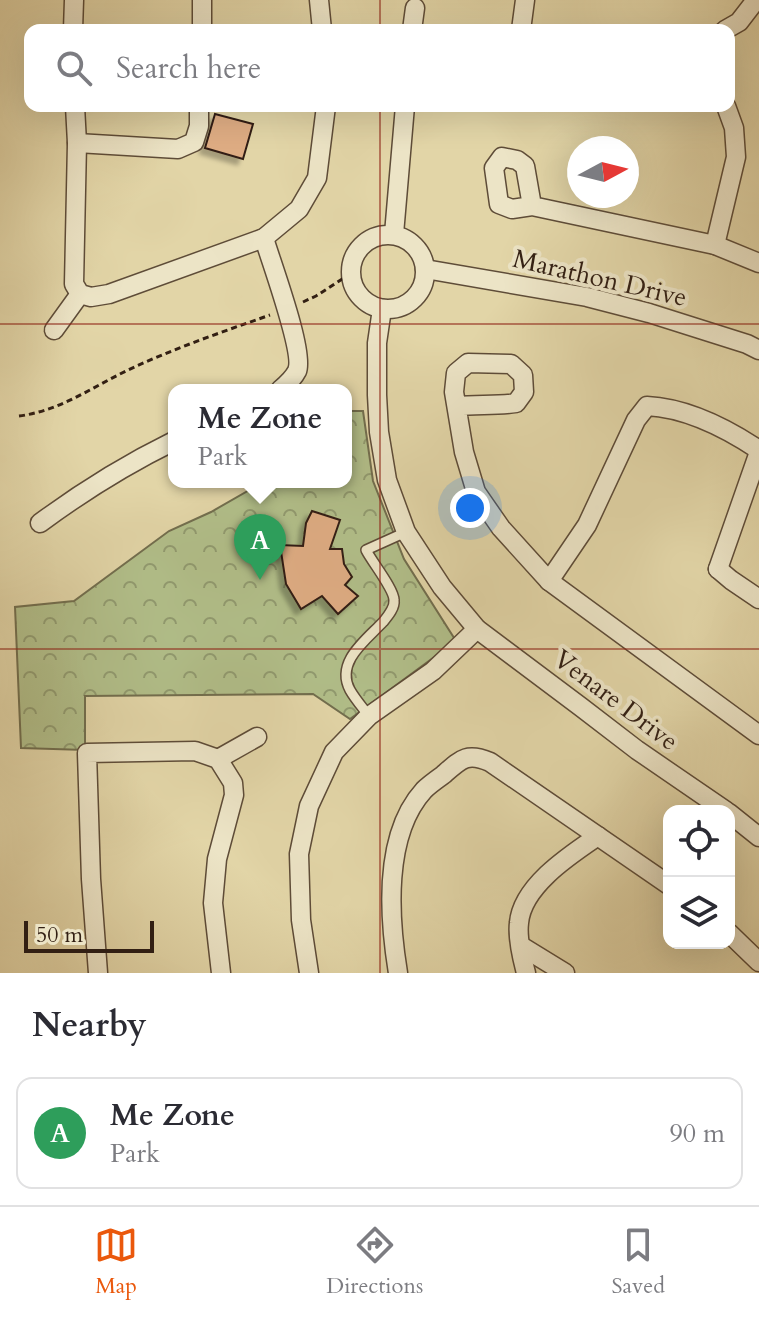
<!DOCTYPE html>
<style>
:root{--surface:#fff;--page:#f2f2f3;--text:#2b2b33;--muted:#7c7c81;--line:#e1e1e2;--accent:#ea580c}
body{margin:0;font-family:Cardo,serif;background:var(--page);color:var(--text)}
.controls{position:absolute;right:24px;bottom:24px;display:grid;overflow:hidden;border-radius:16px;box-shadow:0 8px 32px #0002}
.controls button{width:72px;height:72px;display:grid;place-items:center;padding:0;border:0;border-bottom:2px solid var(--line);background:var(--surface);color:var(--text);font:40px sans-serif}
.compass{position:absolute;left:567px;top:136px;width:72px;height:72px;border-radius:50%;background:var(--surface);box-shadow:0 8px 32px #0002;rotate:83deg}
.scale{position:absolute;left:24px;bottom:20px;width:130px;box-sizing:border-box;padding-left:8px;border:4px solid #321f13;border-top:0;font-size:22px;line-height:28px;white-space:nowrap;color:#321f13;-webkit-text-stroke:6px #ece4c6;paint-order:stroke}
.you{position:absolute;left:470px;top:508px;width:28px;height:28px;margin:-20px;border:6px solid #fff;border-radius:50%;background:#1a73e8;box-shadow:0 0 0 12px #1a73e833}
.badge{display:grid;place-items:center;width:52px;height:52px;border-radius:50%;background:var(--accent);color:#fff;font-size:26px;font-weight:700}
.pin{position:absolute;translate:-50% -66px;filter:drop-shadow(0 2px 4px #0008)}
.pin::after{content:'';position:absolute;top:42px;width:28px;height:24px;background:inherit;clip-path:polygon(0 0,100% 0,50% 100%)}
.popup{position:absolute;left:168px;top:384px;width:184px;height:104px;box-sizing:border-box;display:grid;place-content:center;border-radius:16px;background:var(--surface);filter:drop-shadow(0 2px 6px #0005);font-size:26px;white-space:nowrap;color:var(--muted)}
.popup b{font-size:30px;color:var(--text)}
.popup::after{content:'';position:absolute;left:50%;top:100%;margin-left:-16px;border:16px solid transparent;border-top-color:var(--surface)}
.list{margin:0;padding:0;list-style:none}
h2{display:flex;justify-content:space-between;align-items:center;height:104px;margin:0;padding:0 32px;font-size:34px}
h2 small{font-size:26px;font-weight:400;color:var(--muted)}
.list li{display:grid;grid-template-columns:52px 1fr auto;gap:24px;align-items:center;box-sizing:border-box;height:112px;margin:0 16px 16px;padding:0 16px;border:2px solid var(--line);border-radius:16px}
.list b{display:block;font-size:30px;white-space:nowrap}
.list p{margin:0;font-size:26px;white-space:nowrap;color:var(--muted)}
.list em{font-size:26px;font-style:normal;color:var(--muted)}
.icon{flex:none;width:44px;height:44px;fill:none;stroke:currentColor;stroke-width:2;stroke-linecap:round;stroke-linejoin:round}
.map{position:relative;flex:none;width:759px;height:973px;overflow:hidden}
.search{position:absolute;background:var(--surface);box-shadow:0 8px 32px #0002;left:24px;right:24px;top:24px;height:88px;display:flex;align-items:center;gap:20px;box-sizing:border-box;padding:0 28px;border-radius:16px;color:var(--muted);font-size:30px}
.sheet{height:232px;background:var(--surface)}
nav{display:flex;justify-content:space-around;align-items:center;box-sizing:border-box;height:112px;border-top:2px solid var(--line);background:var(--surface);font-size:22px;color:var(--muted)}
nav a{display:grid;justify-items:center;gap:4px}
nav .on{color:var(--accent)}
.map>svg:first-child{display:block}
.park{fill:url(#park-crowns);stroke:#726e4e;stroke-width:2}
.building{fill:#deac83;stroke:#321f13;stroke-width:2;filter:url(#shadow)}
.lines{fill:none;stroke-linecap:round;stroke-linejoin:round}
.service-casing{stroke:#5e4c38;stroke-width:12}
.minor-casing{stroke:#5e4c38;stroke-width:21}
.path{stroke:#321f13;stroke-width:3;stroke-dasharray:6 4;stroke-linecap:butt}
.service{stroke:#ece4c6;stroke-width:9}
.minor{stroke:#ece4c6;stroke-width:18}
.grid{fill:none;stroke:#8f2418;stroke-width:2;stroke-opacity:0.55}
.labels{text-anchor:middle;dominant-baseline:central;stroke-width:8;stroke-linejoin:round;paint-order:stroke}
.street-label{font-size:26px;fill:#321f13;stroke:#ece4c6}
</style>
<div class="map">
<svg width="759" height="973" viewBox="0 0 759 973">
<defs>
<pattern id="park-crowns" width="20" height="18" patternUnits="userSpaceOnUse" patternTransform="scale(2)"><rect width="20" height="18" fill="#b1be89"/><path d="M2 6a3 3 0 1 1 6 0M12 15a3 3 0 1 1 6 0" fill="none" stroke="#919a6f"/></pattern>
<filter id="shadow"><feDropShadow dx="-5.5" dy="5.5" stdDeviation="2" flood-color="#0004"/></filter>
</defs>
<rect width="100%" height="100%" fill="#e2d5a7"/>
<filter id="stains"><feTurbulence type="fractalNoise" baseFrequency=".0025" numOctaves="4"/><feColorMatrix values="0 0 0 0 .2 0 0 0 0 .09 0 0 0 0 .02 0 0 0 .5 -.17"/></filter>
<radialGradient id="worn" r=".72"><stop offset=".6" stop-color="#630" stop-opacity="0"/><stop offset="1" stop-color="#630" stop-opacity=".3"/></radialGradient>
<path class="park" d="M 346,411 L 363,411 L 373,481 L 404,559 L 456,641 L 350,719 L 313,694 L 85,696 L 85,750 L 21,748 L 15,607 L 74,601 L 169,531 L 211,512 L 251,489 L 249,482 L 346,482 Z"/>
<g class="building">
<path d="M 215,114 L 253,124 L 243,159 L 205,148 Z"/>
<path d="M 312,511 L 340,520 L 330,549 L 342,549 L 344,564 L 352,577 L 345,585 L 358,596 L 338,614 L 322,596 L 301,609 L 286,584 L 280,545 L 303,546 L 306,523 Z"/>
</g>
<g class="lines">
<defs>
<path id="service" d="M 369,716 C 363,708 355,699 350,690 C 335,662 366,640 383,622 C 388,616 395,608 394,600 C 394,589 372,562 366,550 L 406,532"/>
<g id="minor">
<path d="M 319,0 L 322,30"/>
<path d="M 73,30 L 74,0"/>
<path d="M 202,30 L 202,0"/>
<path d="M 412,30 L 415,8"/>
<path d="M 521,30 L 525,0"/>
<path d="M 725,30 L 739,22 L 756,0"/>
<path d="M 75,106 L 77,143 L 74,284 L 80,294 L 91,297 L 109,294 L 264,238 L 299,209 L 317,178 L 326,106"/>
<path d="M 77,143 L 178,149 L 194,142 L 199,126 L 199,106"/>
<path d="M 532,206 L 525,166 L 517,160 L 502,157 L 494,168 L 499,204 L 512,209 L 532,206 L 715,245 L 759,263"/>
<path d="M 394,234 L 405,106"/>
<circle cx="388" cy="272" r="37"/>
<path d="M 264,238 C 271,262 305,353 297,371 C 293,379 286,385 280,390"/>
<path d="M 715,245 L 736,157 L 734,128 L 726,106"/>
<path d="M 425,269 L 587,297 L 649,313 L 747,344 L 759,350"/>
<path d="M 382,309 L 377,343 L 377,395 L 379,432 L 387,480 L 406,532 L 442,587 L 477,629 L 581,707 L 637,750 L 726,811"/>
<path d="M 54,330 L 80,294"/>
<path d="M 457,406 C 477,404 497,406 516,403 L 524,392 L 523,375 L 511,364 L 468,363 L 456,373 L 454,392 L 464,452 L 476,492 L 501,528 L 549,581 L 759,735"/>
<path d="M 40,523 C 82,492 127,464 174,441"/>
<path d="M 718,569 L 759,452"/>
<path d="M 718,569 L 731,580 L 759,599"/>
<path d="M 549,581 L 587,525 L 636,420 L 647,406 C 687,408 726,428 759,450"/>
<path d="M 218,759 L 257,737"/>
<path d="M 729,813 L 759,837"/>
<path d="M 729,933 L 759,962"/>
<path d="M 521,946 L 565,973"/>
<path d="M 98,973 L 91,879 L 87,753 L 195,751 L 218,759 L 233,783 L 234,795 L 217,859 L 213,903 L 221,973"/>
<path d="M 309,973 L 301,920 L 299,854 L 309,806 L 334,752 L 369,716 L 433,671 L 477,629"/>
<path d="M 398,973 C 389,918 383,835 424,790 C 429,785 436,780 443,775 C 461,759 467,752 490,762 L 669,885"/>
<path d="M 526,973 C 522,958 517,938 519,923 C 522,886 570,855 598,836"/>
</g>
</defs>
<use href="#service" class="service-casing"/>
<use href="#minor" class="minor-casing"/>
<g class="path">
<path d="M 303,302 L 316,296 L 350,274"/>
<path d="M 19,416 C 59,411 91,388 126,371 C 172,349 222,332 270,315"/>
</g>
<use href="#service" class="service"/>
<use href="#minor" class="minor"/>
</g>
<path class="grid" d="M 380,0 L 380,30M 380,106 L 380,973M 0,324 L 759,324M 0,649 L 759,649"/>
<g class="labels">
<g class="street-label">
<text transform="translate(600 278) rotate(13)">Marathon Drive</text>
<text transform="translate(616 700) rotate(37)">Venare Drive</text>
</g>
</g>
<rect width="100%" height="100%" filter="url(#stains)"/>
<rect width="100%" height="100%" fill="url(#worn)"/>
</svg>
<div class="controls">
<button><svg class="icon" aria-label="locate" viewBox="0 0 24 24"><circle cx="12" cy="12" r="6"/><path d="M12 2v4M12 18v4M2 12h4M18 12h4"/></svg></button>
<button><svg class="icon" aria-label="layers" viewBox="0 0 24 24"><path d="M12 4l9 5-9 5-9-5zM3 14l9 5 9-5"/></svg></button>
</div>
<svg class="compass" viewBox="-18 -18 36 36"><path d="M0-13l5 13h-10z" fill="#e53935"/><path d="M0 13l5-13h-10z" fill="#7c7c81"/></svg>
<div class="scale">50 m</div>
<div class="you"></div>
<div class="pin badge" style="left:260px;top:580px;background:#2e9e5b">A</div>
<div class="popup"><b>Me Zone</b>Park</div>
<div class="search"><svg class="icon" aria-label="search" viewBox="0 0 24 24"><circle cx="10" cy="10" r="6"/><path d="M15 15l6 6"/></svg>Search here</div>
</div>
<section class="sheet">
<h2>Nearby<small></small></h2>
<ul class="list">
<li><span class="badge" style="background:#2e9e5b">A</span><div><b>Me Zone</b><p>Park</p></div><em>90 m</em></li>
</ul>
</section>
<nav>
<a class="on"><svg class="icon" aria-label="map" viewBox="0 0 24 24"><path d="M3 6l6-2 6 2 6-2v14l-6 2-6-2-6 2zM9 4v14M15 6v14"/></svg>Map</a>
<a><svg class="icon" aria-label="directions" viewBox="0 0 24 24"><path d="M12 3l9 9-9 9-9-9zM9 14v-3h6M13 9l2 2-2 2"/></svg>Directions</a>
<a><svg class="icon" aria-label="saved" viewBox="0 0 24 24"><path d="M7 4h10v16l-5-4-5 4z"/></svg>Saved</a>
</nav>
